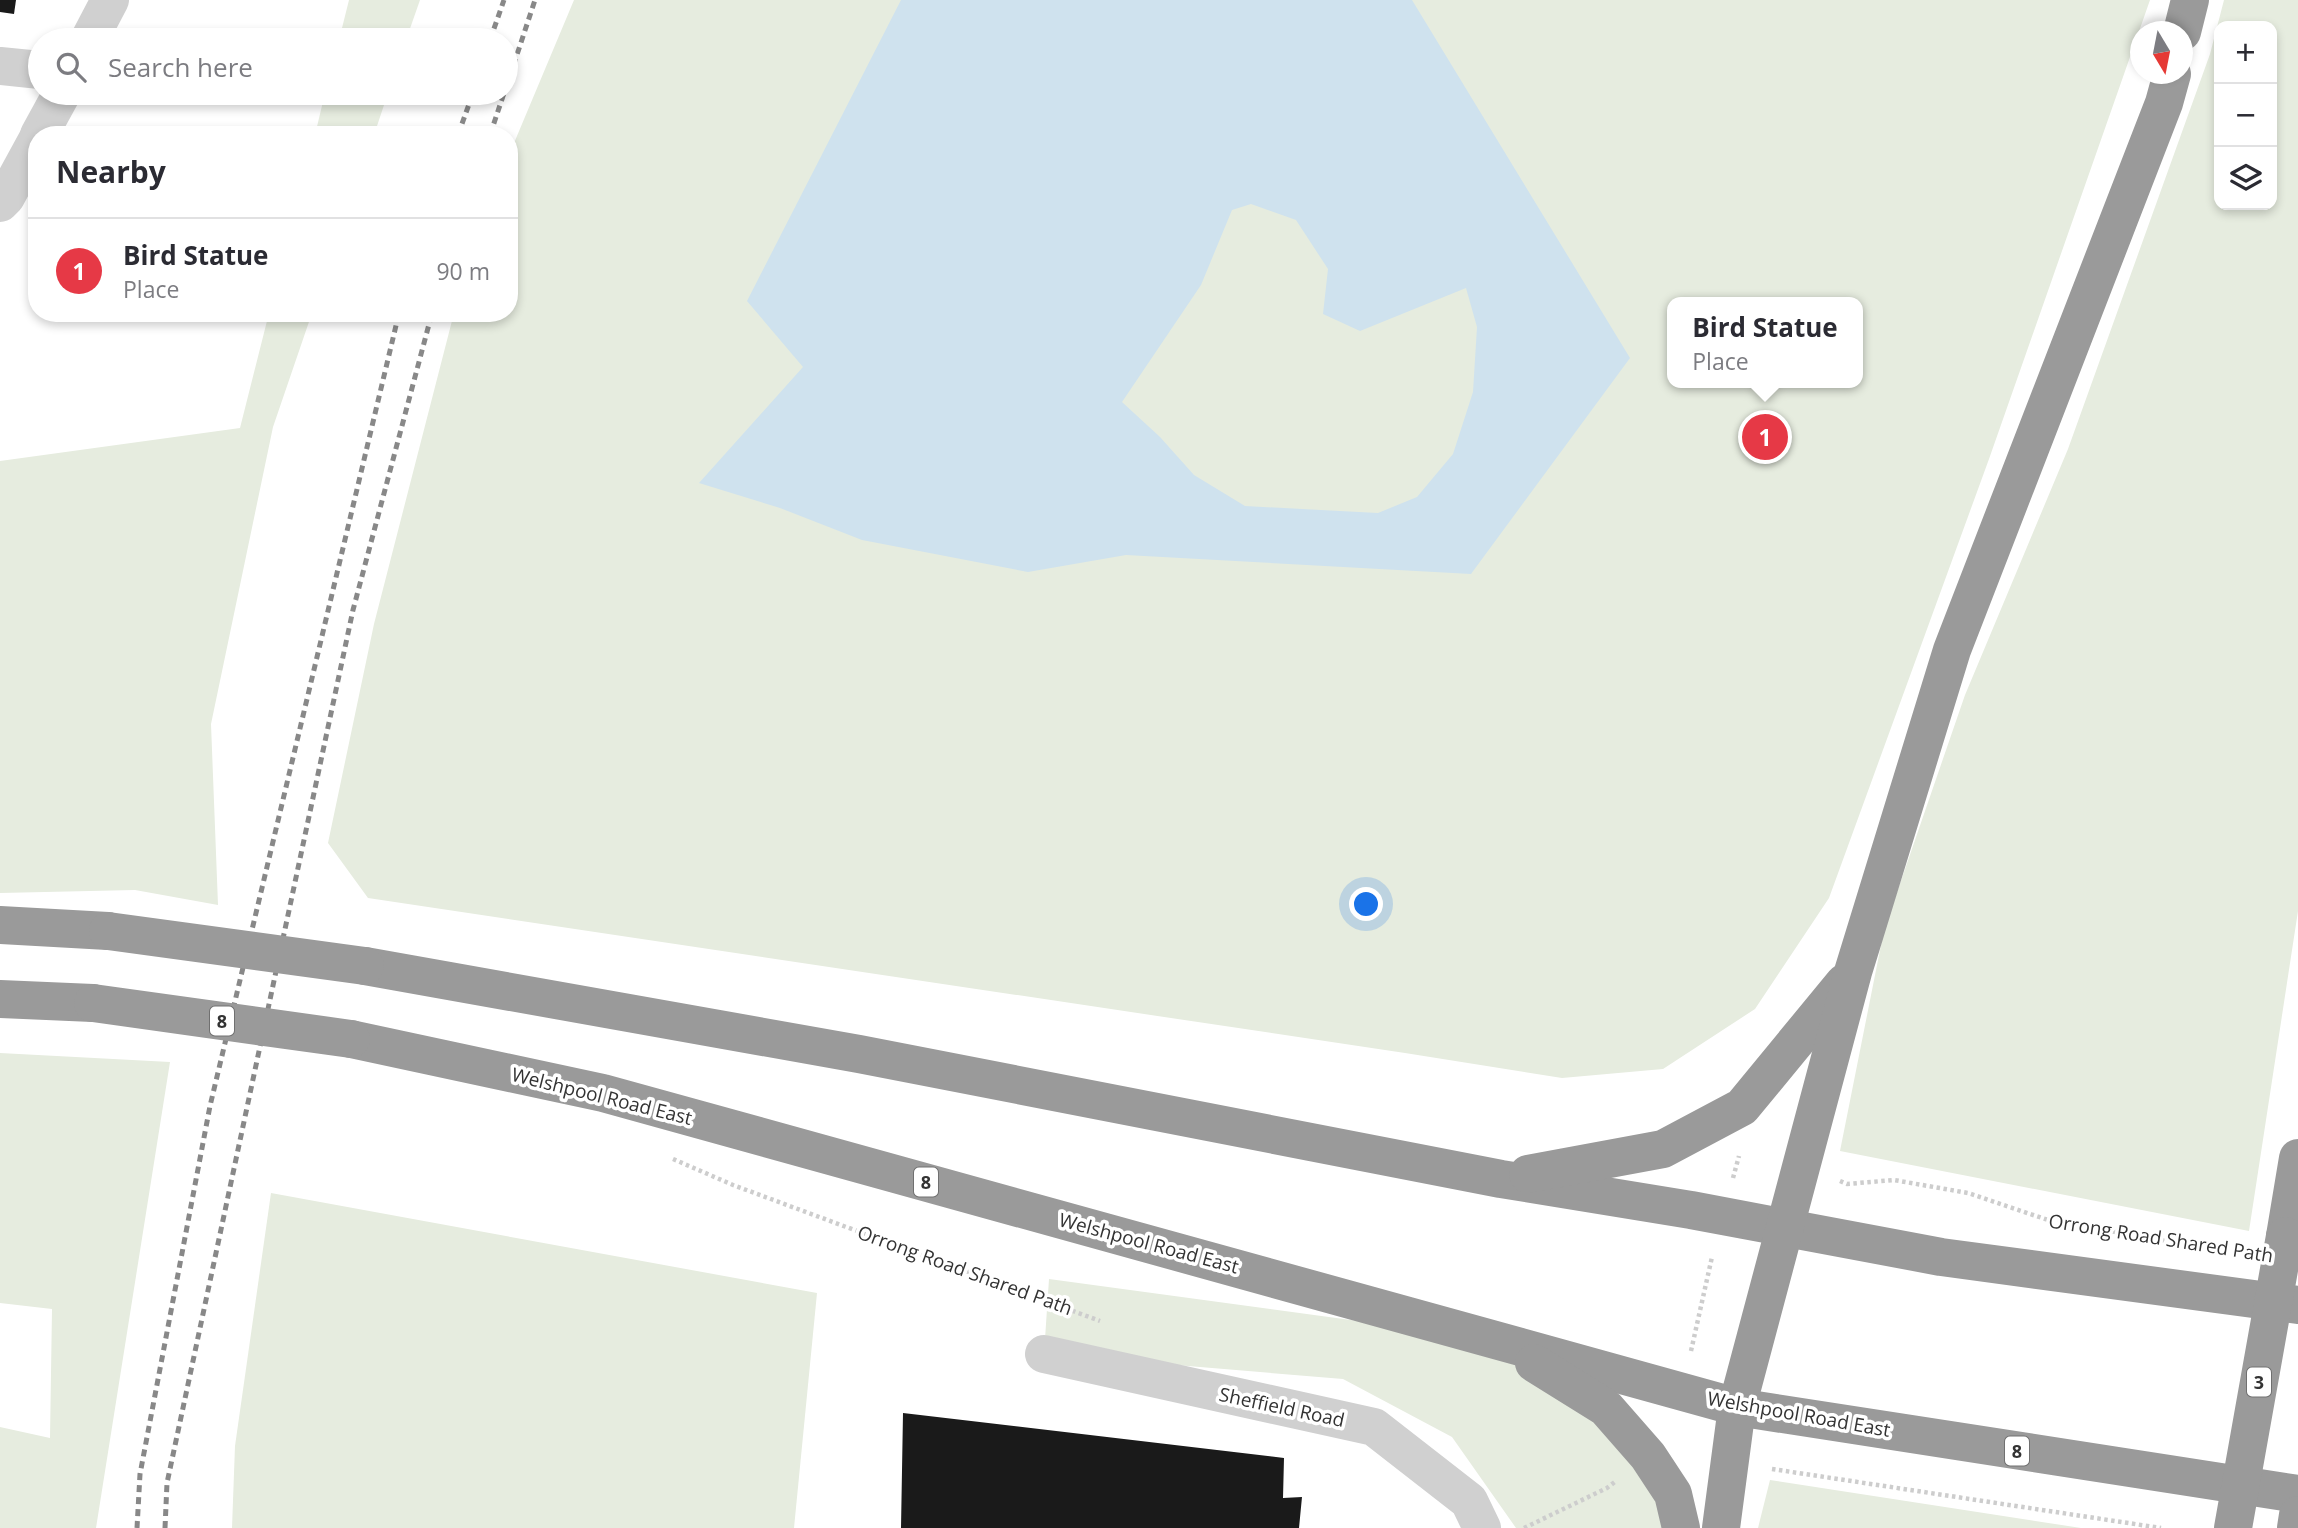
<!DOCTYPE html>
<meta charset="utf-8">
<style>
:root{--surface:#fff;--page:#f7f7f7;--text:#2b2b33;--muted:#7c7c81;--line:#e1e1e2;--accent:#e63946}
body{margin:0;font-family:"Open Sans",sans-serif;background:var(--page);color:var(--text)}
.controls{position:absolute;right:21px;top:21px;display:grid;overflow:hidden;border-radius:14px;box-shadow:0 4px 10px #0003}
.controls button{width:63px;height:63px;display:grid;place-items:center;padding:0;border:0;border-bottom:2px solid var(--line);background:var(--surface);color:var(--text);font:35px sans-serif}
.compass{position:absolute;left:2130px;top:21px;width:63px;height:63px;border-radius:50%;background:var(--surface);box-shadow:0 4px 10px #0003;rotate:170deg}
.you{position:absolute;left:1367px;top:905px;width:24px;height:24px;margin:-18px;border:5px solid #fff;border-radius:50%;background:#1a73e8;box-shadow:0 0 0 10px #1a73e833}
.badge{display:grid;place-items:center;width:46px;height:46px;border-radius:50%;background:var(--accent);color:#fff;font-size:23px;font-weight:700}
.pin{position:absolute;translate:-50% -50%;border:4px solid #fff;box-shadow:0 2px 7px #0006}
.popup{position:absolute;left:1667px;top:297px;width:196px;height:91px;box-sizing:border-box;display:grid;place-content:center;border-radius:14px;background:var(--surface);filter:drop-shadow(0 2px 5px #0005);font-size:23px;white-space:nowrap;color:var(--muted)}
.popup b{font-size:26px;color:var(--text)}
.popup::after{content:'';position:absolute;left:50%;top:100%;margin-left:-14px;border:14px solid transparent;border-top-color:var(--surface)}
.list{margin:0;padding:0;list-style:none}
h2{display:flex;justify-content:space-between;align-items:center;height:91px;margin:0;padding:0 28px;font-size:30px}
h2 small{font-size:23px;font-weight:400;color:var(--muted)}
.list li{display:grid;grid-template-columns:46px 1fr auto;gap:21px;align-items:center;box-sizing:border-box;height:105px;padding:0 28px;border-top:2px solid var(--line)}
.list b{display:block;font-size:26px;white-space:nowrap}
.list p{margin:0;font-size:23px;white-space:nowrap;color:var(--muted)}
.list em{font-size:23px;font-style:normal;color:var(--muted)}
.icon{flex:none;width:38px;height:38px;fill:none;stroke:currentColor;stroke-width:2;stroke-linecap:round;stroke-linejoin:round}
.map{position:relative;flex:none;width:2298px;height:1528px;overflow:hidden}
.search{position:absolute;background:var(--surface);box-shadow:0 4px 10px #0003;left:28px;top:28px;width:490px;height:77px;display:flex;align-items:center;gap:18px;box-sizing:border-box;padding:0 24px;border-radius:38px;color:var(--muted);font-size:26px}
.panel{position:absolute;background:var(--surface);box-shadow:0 4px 10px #0003;left:28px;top:126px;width:490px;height:196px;border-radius:28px}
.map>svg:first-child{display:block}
.green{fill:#e6ecdf;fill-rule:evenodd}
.water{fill:#cfe2ee;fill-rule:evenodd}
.building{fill:#1a1a1a}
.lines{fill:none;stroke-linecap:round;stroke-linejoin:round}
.path{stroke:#cdcdcd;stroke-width:4.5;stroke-dasharray:3.5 3.5;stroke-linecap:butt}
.minor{stroke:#d0d0d0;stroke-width:38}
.highway{stroke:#9a9a9a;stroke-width:38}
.rail{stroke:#888;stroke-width:5;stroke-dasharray:7 5;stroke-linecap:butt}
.highway-bridge{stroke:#9a9a9a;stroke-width:38}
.labels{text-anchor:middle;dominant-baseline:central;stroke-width:7;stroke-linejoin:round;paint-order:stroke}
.shield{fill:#fff;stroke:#707070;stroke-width:2}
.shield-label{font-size:18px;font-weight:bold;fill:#333}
.street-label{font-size:19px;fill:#333;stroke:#fff}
</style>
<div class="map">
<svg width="2298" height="1528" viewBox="0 0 2298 1528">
<rect width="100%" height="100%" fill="#fff"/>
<g class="green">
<path d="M 349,0 L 420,0 L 406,40 L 339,40 Z"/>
<path d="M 574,0 L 2150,0 L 1989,459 L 1829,898 L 1755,1009 L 1663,1069 L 1562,1078 L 1405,1053 L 368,898 L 328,843 L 374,624 L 454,313 L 509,313 L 509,155 ZM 1672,302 L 1858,302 L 1858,383 L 1672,383 Z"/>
<path d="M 2224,0 L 2298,0 L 2298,911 L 2249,1231 L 1840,1151 L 1884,930 L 1965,695 L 2068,449 L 2210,54 ZM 2219,26 L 2272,26 L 2272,205 L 2219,205 Z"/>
<path d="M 325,93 L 388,93 L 374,135 L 315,135 Z"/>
<path d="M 269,313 L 312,313 L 273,427 L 211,724 L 218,905 L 135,890 L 0,893 L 0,461 L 240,428 Z"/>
<path d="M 0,1053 L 170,1062 L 96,1528 L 0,1528 L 0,1427 L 50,1438 L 52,1309 L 0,1303 Z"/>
<path d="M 271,1193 L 817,1293 L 794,1528 L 232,1528 L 235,1446 Z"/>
<path d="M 1049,1279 L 1498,1340 L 1606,1408 L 1681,1528 L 1516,1528 L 1452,1437 L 1343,1379 L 1044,1354 Z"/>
<path d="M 1770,1480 L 2081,1528 L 1758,1528 Z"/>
</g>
<path class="water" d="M 901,0 L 1412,0 L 1630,358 L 1471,574 L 1126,555 L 1028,572 L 862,540 L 780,508 L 699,483 L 803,367 L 747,301 ZM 1251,204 L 1296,220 L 1328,269 L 1323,314 L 1360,331 L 1466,288 L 1477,327 L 1473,392 L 1453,454 L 1417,497 L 1378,513 L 1245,506 L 1194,475 L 1160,437 L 1122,402 L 1201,285 L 1232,210 Z"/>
<g class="building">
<path d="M 0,0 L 16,0 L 14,14 L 0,12 Z"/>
<path d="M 903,1413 L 1284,1458 L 1283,1498 L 1302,1497 L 1299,1528 L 901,1528 Z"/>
</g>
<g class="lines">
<g class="path">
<path d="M 673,1159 L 733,1185 L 1100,1321"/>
<path d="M 1733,1178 L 1739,1156"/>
<path d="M 1840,1181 L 1847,1184 L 1894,1180 L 1968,1193 L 2048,1220 L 2183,1244"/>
<path d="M 1691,1351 L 1712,1257"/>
<path d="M 1772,1469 L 2161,1528"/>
<path d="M 1524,1528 L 1607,1488 L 1616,1481"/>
</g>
<g class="minor">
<path d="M 89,40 L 110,0"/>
<path d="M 0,66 L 40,70"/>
<path d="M 39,135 L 62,93"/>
<path d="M 0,203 L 6,197 L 37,140"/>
<path d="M 1044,1354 L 1374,1427 L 1469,1501 L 1482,1528"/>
</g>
<g class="highway">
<path d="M 2182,32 L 2190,0"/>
<path d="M 0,925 L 108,931"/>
<path d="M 365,966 L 859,1054 L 1501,1179 L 1691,1210 L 1941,1257 L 2298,1305"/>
<path d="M 0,999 L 93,1003"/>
<path d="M 351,1039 L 603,1093 L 1737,1407 L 2298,1494"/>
<path d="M 1528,1174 L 1663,1149 L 1742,1107 L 1844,983"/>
<path d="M 2285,1236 L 2298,1158"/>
<path d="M 1534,1363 L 1606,1408 L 1648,1456 L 1673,1494 L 1681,1528"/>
<path d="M 1721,1528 L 1737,1407 L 1853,972 L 1952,650 L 2164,103 L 2172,74"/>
<path d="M 2296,1528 L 2298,1515"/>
</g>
<g class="rail">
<path d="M 490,40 L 504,0"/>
<path d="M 506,88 L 535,0"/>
<path d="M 458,135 L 473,93"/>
<path d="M 490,135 L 504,93"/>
<path d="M 137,1528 L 140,1474 L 210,1106 L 399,313"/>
<path d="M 165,1528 L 167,1483 L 353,610 L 432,313"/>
</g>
<g class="highway-bridge">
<path d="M 108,931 L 365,966"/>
<path d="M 93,1003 L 351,1039"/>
<path d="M 2233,1528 L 2285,1236"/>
</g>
</g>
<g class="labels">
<g class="shield">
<rect x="210" y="1006.5" width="24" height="29" rx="5"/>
<rect x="914" y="1167.5" width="24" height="29" rx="5"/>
<rect x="2247" y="1367.5" width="24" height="29" rx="5"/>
<rect x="2005" y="1436.5" width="24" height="29" rx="5"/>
</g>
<g class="shield-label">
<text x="222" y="1021">8</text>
<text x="926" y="1182">8</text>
<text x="2259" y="1382">3</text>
<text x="2017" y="1451">8</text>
</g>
<g class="street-label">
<text transform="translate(602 1096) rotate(14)">Welshpool Road East</text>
<text transform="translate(2161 1238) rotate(9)">Orrong Road Shared Path</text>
<text transform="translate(1149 1243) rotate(15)">Welshpool Road East</text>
<text transform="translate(965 1270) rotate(20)">Orrong Road Shared Path</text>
<text transform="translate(1282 1407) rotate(12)">Sheffield Road</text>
<text transform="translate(1799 1414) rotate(10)">Welshpool Road East</text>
</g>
</g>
</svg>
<div class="controls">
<button>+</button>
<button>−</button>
<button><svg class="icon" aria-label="layers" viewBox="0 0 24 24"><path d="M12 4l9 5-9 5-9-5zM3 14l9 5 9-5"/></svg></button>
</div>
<svg class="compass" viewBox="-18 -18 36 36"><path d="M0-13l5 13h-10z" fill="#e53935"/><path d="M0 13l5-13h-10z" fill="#7c7c81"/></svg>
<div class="you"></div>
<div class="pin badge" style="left:1765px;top:437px">1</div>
<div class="popup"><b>Bird Statue</b>Place</div>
<div class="search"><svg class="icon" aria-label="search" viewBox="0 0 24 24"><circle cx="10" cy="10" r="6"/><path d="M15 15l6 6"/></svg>Search here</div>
<section class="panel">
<h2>Nearby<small></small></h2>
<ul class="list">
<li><span class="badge">1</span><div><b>Bird Statue</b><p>Place</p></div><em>90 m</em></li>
</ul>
</section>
</div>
